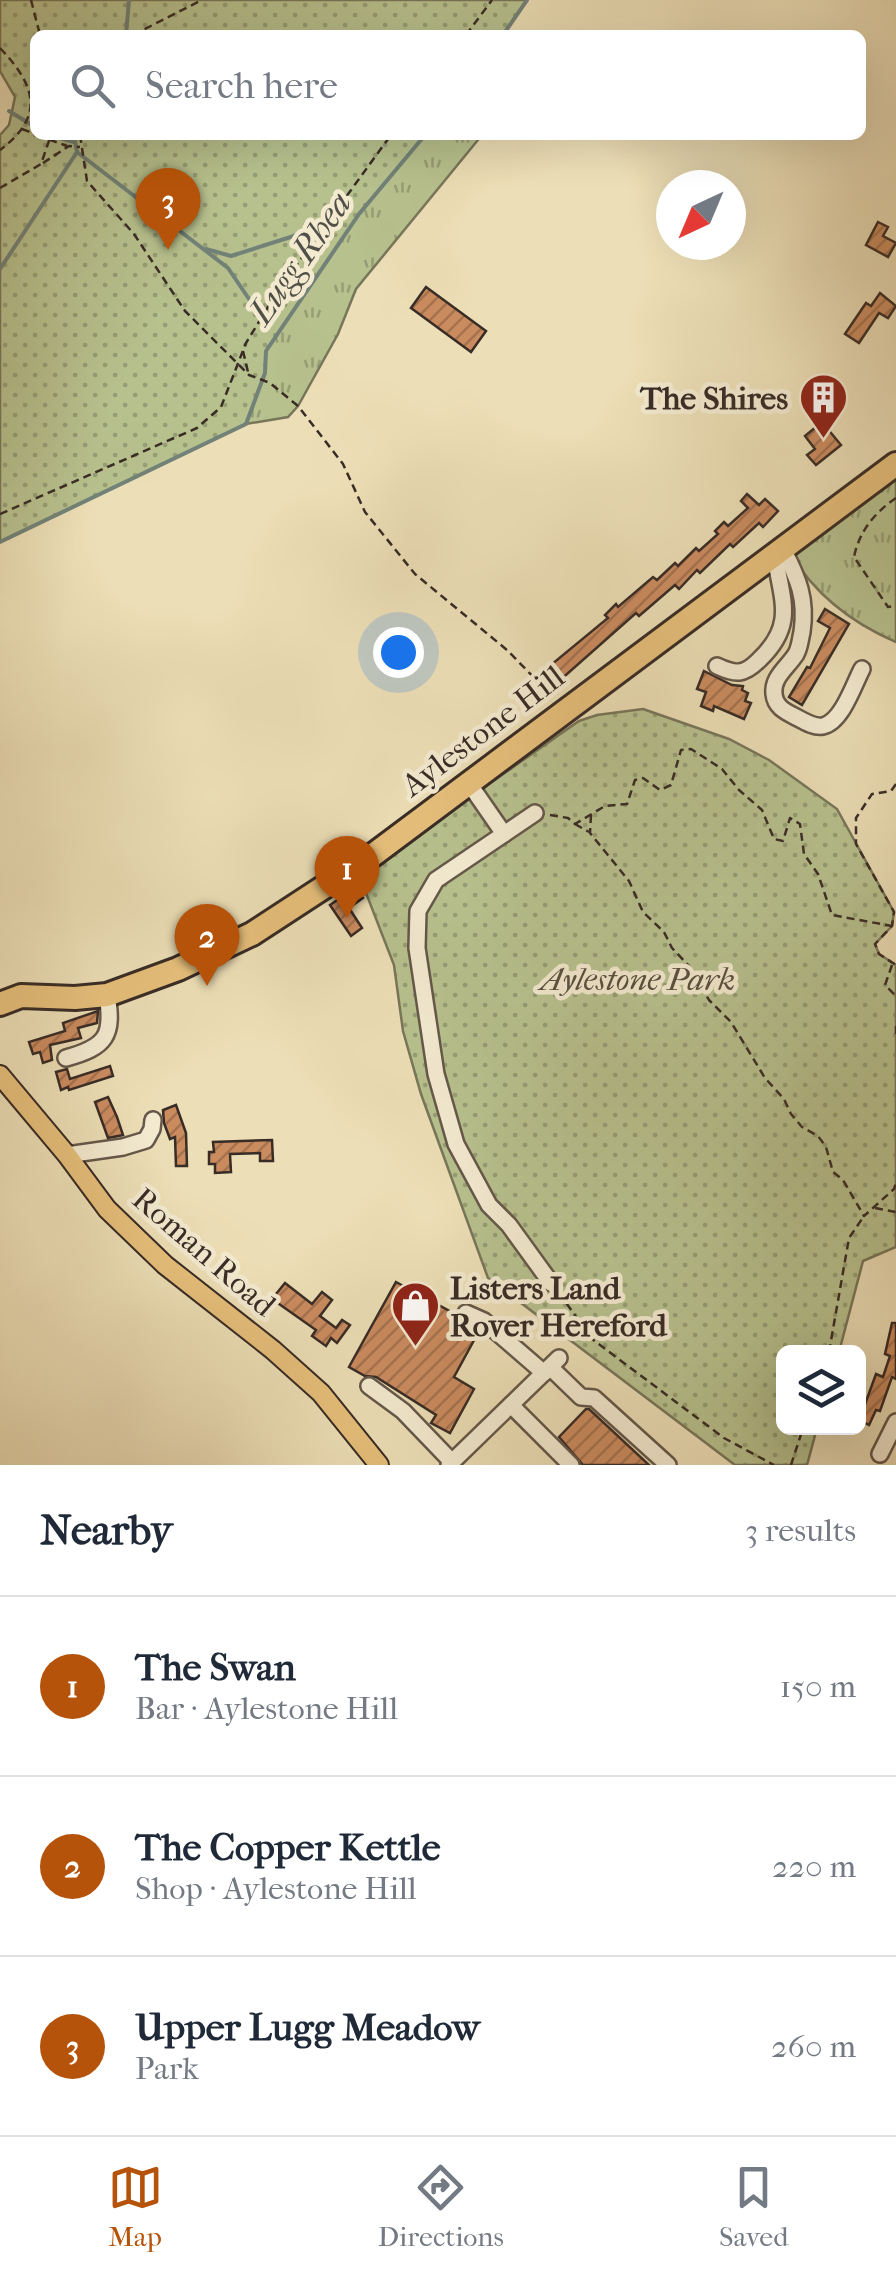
<!DOCTYPE html>
<meta charset="utf-8">
<style>
:root{--surface:#fff;--page:#f2f2f3;--text:#1f2937;--muted:#747a83;--line:#e0e1e3;--accent:#b45309}
body{margin:0;font-family:"IM FELL French Canon",serif;background:var(--page);color:var(--text)}
.controls{position:absolute;right:30px;bottom:30px;display:grid;overflow:hidden;border-radius:15px;box-shadow:0 10px 40px #0002}
.controls button{width:90px;height:90px;display:grid;place-items:center;padding:0;border:0;border-bottom:2px solid var(--line);background:var(--surface);color:var(--text);font:50px sans-serif}
.compass{position:absolute;left:656px;top:170px;width:90px;height:90px;border-radius:50%;background:var(--surface);box-shadow:0 10px 40px #0002;rotate:224deg}
.you{position:absolute;left:398px;top:652px;width:35px;height:35px;margin:-25px;border:8px solid #fff;border-radius:50%;background:#1a73e8;box-shadow:0 0 0 15px #1a73e833}
.badge{display:grid;place-items:center;width:65px;height:65px;border-radius:50%;background:var(--accent);color:#fff;font-size:32px;font-weight:700}
.pin{position:absolute;translate:-50% -82px;filter:drop-shadow(0 2px 5px #0008)}
.pin::after{content:'';position:absolute;top:52px;width:35px;height:30px;background:inherit;clip-path:polygon(0 0,100% 0,50% 100%)}
.list{margin:0;padding:0;list-style:none}
h2{display:flex;justify-content:space-between;align-items:center;height:130px;margin:0;padding:0 40px;font-size:42px}
h2 small{font-size:32px;font-weight:400;color:var(--muted)}
.list li{display:grid;grid-template-columns:65px 1fr auto;gap:30px;align-items:center;box-sizing:border-box;height:180px;padding:0 40px;border-top:2px solid var(--line)}
.list b{display:block;font-size:38px;white-space:nowrap}
.list p{margin:0;font-size:32px;white-space:nowrap;color:var(--muted)}
.list em{font-size:32px;font-style:normal;color:var(--muted)}
.icon{flex:none;width:55px;height:55px;fill:none;stroke:currentColor;stroke-width:2;stroke-linecap:round;stroke-linejoin:round}
.map{position:relative;flex:none;width:896px;height:1465px;overflow:hidden}
.search{position:absolute;background:var(--surface);box-shadow:0 10px 40px #0002;left:30px;right:30px;top:30px;height:110px;display:flex;align-items:center;gap:25px;box-sizing:border-box;padding:0 35px;border-radius:15px;color:var(--muted);font-size:38px}
.sheet{height:670px;background:var(--surface)}
nav{display:flex;justify-content:space-around;align-items:center;box-sizing:border-box;height:140px;border-top:2px solid var(--line);background:var(--surface);font-size:28px;color:var(--muted)}
nav a{display:grid;justify-items:center;gap:5px}
nav .on{color:var(--accent)}
.map>svg:first-child{display:block}
.grass{fill:url(#grass-tufts);stroke:#78765a;stroke-width:2.5}
.park{fill:url(#park-dots);stroke:#78765a;stroke-width:2.5}
.lines{fill:none;stroke-linecap:round;stroke-linejoin:round}
.stream{stroke:#728278;stroke-width:4}
.building{fill:url(#building-hatch);stroke:#382c26;stroke-width:2.5}
.minor-casing{stroke:#65584a;stroke-width:20}
.major-casing{stroke:#382c26;stroke-width:22}
.highway-casing{stroke:#382c26;stroke-width:28}
.path{stroke:#382c26;stroke-width:2.5;stroke-dasharray:8 5;stroke-linecap:butt}
.minor{stroke:#f3ead0;stroke-width:15}
.major{stroke:#e6bf7b;stroke-width:18}
.highway{stroke:#e6bf7b;stroke-width:22}
.labels{text-anchor:middle;dominant-baseline:central;stroke-width:9;stroke-linejoin:round;paint-order:stroke}
.poi-label{font-size:32px;font-weight:bold;fill:#382c26;stroke:#f3ead0;text-anchor:end}
.street-label{font-size:32px;fill:#382c26;stroke:#f3ead0}
.park-label{font-size:32px;font-style:italic;fill:#585140;stroke:#f3ead0}
.water-label{font-size:35px;font-style:italic;fill:#505048;stroke:#f3ead0}
</style>
<div class="map">
<svg width="896" height="1465" viewBox="0 0 896 1465">
<defs>
<pattern id="grass-tufts" width="24" height="20" patternUnits="userSpaceOnUse" patternTransform="scale(2.5)"><rect width="24" height="20" fill="#b7c18e"/><path d="M3 7l-1-3M5 7V3M7 7l1-3M15 17l-1-3M17 17v-4M19 17l1-3" fill="none" stroke="#969d74"/></pattern>
<pattern id="park-dots" width="8" height="8" patternUnits="userSpaceOnUse" patternTransform="scale(2.5)"><rect width="8" height="8" fill="#b7c18e"/><path d="M2 2h.1M6 6h.1" fill="none" stroke="#969d74" stroke-width="1.8" stroke-linecap="round"/></pattern>
<pattern id="building-hatch" width="6" height="6" patternUnits="userSpaceOnUse" patternTransform="scale(2.5)"><rect width="6" height="6" fill="#ca8b5f"/><path d="M-1 1l2-2M0 6l6-6M5 7l2-2" fill="none" stroke="#a5724e"/></pattern>
</defs>
<rect width="100%" height="100%" fill="#ecdeb6"/>
<filter id="stains"><feTurbulence type="fractalNoise" baseFrequency=".002" numOctaves="4"/><feColorMatrix values="0 0 0 0 .2 0 0 0 0 .09 0 0 0 0 .02 0 0 0 .5 -.17"/></filter>
<radialGradient id="worn" r=".72"><stop offset=".6" stop-color="#630" stop-opacity="0"/><stop offset="1" stop-color="#630" stop-opacity=".3"/></radialGradient>
<g class="grass">
<path d="M 425,135 L 482,135 L 356,289 L 338,334 L 298,406 L 288,417 L 246,424 L 265,373 L 266,351 L 359,214 Z"/>
<path d="M 896,473 L 896,642 C 852,623 815,595 790,553 Z"/>
</g>
<g class="park">
<path d="M 0,0 L 527,0 L 503,35 L 35,35 L 35,135 L 425,135 L 359,214 L 266,351 L 265,373 L 246,424 L 0,542 L 0,135 L 9,125 L 15,97 L 0,71 Z"/>
<path d="M 643,709 L 729,739 L 769,760 L 837,809 L 894,912 L 892,926 L 875,944 L 879,954 L 896,965 L 896,1247 L 863,1261 L 839,1352 L 784,1352 L 784,1428 L 817,1428 L 807,1465 L 735,1465 L 488,1278 L 421,1094 L 403,1031 L 394,965 L 359,875 L 579,721 L 597,715 Z"/>
</g>
<g class="lines">
<g class="stream">
<path d="M 126,35 L 129,0"/>
<path d="M 503,35 L 527,0"/>
<path d="M 9,111 L 35,127"/>
<path d="M 48,135 L 74,142"/>
<path d="M 77,152 L 228,268 L 249,299"/>
<path d="M 206,249 L 231,256 L 297,235"/>
<path d="M 0,269 L 77,152 L 74,135"/>
<path d="M 0,542 L 246,424 L 265,373 L 266,351 L 359,214 L 425,135"/>
</g>
</g>
<g class="building">
<path d="M 878,222 L 888,227 L 883,236 L 896,243 L 888,257 L 866,245 Z"/>
<path d="M 426,287 L 486,331 L 471,352 L 411,308 Z"/>
<path d="M 880,293 L 896,306 L 888,318 L 879,313 L 859,343 L 845,334 L 866,303 L 871,306 Z"/>
<path d="M 822,422 L 841,445 L 816,465 L 807,455 L 815,449 L 805,436 Z"/>
<path d="M 747,494 L 759,505 L 765,499 L 778,511 L 763,527 L 759,523 L 733,547 L 730,544 L 700,573 L 697,570 L 679,589 L 675,585 L 639,616 L 636,613 L 558,682 L 546,669 L 608,618 L 605,615 L 616,604 L 618,607 L 653,577 L 657,580 L 675,563 L 678,566 L 696,548 L 699,551 L 718,534 L 715,531 L 724,522 L 728,526 L 748,508 L 741,501 Z"/>
<path d="M 825,609 L 849,624 L 802,705 L 789,697 L 807,667 L 810,668 L 830,628 L 818,621 Z"/>
<path d="M 704,671 L 732,685 L 743,686 L 742,690 L 748,693 L 745,701 L 751,703 L 744,719 L 714,706 L 713,711 L 701,706 L 706,692 L 697,689 Z"/>
<path d="M 356,887 L 363,898 L 349,908 L 362,928 L 351,936 L 330,905 Z"/>
<path d="M 98,1011 L 97,1023 L 78,1028 L 81,1038 L 50,1045 L 52,1060 L 43,1063 L 40,1052 L 33,1054 L 29,1042 L 65,1031 L 63,1023 Z"/>
<path d="M 110,1066 L 113,1076 L 69,1090 L 68,1087 L 61,1090 L 56,1072 L 67,1069 L 70,1079 Z"/>
<path d="M 108,1097 L 117,1117 L 123,1135 L 108,1138 L 95,1102 Z"/>
<path d="M 176,1105 L 186,1133 L 187,1166 L 176,1166 L 175,1137 L 170,1139 L 164,1123 L 163,1110 Z"/>
<path d="M 272,1140 L 273,1161 L 260,1161 L 260,1153 L 230,1154 L 231,1172 L 215,1173 L 215,1164 L 209,1164 L 209,1152 L 214,1152 L 213,1142 Z"/>
<path d="M 396,1282 L 455,1314 L 461,1323 L 479,1331 L 454,1377 L 474,1389 L 450,1433 L 431,1423 L 436,1415 L 376,1377 L 365,1376 L 349,1367 Z"/>
<path d="M 285,1283 L 312,1304 L 322,1292 L 332,1300 L 320,1316 L 336,1328 L 342,1320 L 350,1325 L 337,1343 L 331,1338 L 326,1346 L 312,1336 L 316,1330 L 272,1299 Z"/>
<path d="M 892,1323 L 896,1323 L 896,1379 L 892,1377 L 880,1411 L 876,1410 L 869,1425 L 858,1419 L 858,1404 L 864,1407 L 876,1374 L 883,1377 L 890,1356 L 885,1354 Z"/>
<path d="M 586,1409 L 589,1409 L 649,1465 L 583,1465 L 559,1437 Z"/>
</g>
<g class="lines">
<defs>
<g id="minor">
<path d="M 783,549 C 798,578 807,599 802,632 C 800,640 800,647 796,654 C 788,667 772,677 774,694 C 775,706 784,711 794,716 C 802,720 814,728 823,726 C 842,722 854,684 862,669"/>
<path d="M 717,666 C 736,675 744,675 759,660 C 796,625 782,601 775,556"/>
<path d="M 468,782 L 504,834 L 436,880 L 418,911 L 417,948 L 436,1074 L 456,1144 L 489,1205 L 509,1225 L 551,1283"/>
<path d="M 504,834 L 535,813"/>
<path d="M 66,1058 C 106,1047 114,1036 107,995"/>
<path d="M 67,1155 L 123,1147 L 146,1140 L 152,1129 L 153,1120"/>
<path d="M 466,1313 L 484,1321 L 544,1373"/>
<path d="M 550,1367 L 581,1397 L 594,1398 L 668,1465"/>
<path d="M 369,1386 L 403,1411 L 452,1462"/>
<path d="M 511,1405 L 571,1465"/>
<path d="M 880,1454 L 896,1422"/>
<path d="M 449,1465 L 559,1358"/>
</g>
<path id="major" d="M 0,1075 L 67,1155 L 107,1209 L 165,1265 L 273,1350 L 321,1393 L 379,1465"/>
<path id="highway" d="M 0,1004 L 21,996 L 75,998 L 107,995 L 178,969 L 252,934 L 373,855 L 896,464"/>
</defs>
<use href="#minor" class="minor-casing"/>
<use href="#major" class="major-casing"/>
<use href="#highway" class="highway-casing"/>
<g class="path">
<path d="M 31,0 L 40,35"/>
<path d="M 133,35 L 202,0"/>
<path d="M 466,35 L 492,0"/>
<path d="M 0,48 C 34,84 47,115 0,150"/>
<path d="M 22,129 L 35,134"/>
<path d="M 37,135 L 67,146"/>
<path d="M 80,135 L 87,181 L 134,234 L 185,311 L 249,375 L 270,383 L 298,406 L 343,464 L 365,512 L 415,574 L 507,650 L 554,698"/>
<path d="M 43,163 L 69,146 L 80,147"/>
<path d="M 0,188 L 41,164 L 51,135"/>
<path d="M 243,351 L 248,372"/>
<path d="M 896,498 C 874,513 859,532 854,557 L 888,607 L 896,606"/>
<path d="M 0,514 L 197,428 L 221,407 L 246,343 L 279,289 L 391,135"/>
<path d="M 896,784 L 891,791 L 872,794 L 856,818 L 856,844 L 894,912 L 892,926 L 875,944 L 879,954 L 896,965"/>
<path d="M 550,815 L 568,818 L 575,824 L 605,806 L 627,804 L 635,780 L 643,778 L 660,790 L 671,785 L 681,750 L 691,749 L 722,769 L 739,790 L 762,810 L 774,839 L 783,841 L 790,818 L 800,824 L 804,854 L 818,874 L 832,915 L 892,926"/>
<path d="M 591,815 L 590,833 L 629,881 L 643,912 L 664,932 L 672,948 L 690,967 L 709,1000 L 731,1022 L 765,1078 L 784,1099 L 791,1114 L 802,1127 L 818,1136 L 826,1147 L 833,1172 L 843,1180 L 864,1216 L 894,1189 L 896,1183"/>
<path d="M 575,824 L 589,832"/>
<path d="M 892,965 L 885,985 L 896,996"/>
<path d="M 896,1026 L 896,1037"/>
<path d="M 875,1208 L 896,1212"/>
<path d="M 559,1293 L 592,1339 L 724,1438 L 774,1465"/>
<path d="M 829,1352 L 849,1238 L 864,1216"/>
<path d="M 791,1465 L 803,1428"/>
</g>
<use href="#minor" class="minor"/>
<use href="#major" class="major"/>
<use href="#highway" class="highway"/>
</g>
<defs>
<symbol id="building-pin" viewBox="-11 -11 22 30"><path d="M0 17L-7.5 6A9.5 9.5 0 1 1 7.5 6Z" fill="#8f2418" stroke="#f3ead0"/><path d="M-4-6H4V6H1V3H-1V6H-4ZM-2.5-4.3h1.7v1.8h-1.7ZM.8-4.3h1.7v1.8H.8ZM-2.5-1h1.7V.8h-1.7ZM.8-1h1.7V.8H.8Z" fill="#fff"/></symbol>
<symbol id="shop-pin" viewBox="-11 -11 22 30"><path d="M0 17L-7.5 6A9.5 9.5 0 1 1 7.5 6Z" fill="#8f2418" stroke="#f3ead0"/><path d="M-5-2.5h2.3a2.7 3.5 0 0 1 5.4 0H5L5.5 6h-11ZM-1.5-2.5h3a1.5 2.3 0 0 0-3 0Z" fill="#fff"/></symbol>
</defs>
<g fill-rule="evenodd">
<use href="#building-pin" x="796" y="370" width="55" height="75"/>
<use href="#shop-pin" x="388" y="1278" width="55" height="75"/>
</g>
<g class="labels">
<g class="poi-label">
<text x="788" y="398">The Shires</text>
<text x="450" y="1288" text-anchor="start">Listers Land<tspan x="450" dy="37">Rover Hereford</tspan></text>
</g>
<g class="street-label">
<text transform="translate(483 731) rotate(-37)">Aylestone Hill</text>
<text transform="translate(204 1252) rotate(41)">Roman Road</text>
</g>
<g class="park-label">
<text x="638" y="979">Aylestone Park</text>
</g>
<g class="water-label">
<text transform="translate(300 258) rotate(-55)">Lugg Rhea</text>
</g>
</g>
<rect width="100%" height="100%" filter="url(#stains)"/>
<rect width="100%" height="100%" fill="url(#worn)"/>
</svg>
<div class="controls">
<button><svg class="icon" aria-label="layers" viewBox="0 0 24 24"><path d="M12 4l9 5-9 5-9-5zM3 14l9 5 9-5"/></svg></button>
</div>
<svg class="compass" viewBox="-18 -18 36 36"><path d="M0-13l5 13h-10z" fill="#e53935"/><path d="M0 13l5-13h-10z" fill="#747a83"/></svg>
<div class="you"></div>
<div class="pin badge" style="left:347px;top:918px">1</div>
<div class="pin badge" style="left:207px;top:986px">2</div>
<div class="pin badge" style="left:168px;top:250px">3</div>
<div class="search"><svg class="icon" aria-label="search" viewBox="0 0 24 24"><circle cx="10" cy="10" r="6"/><path d="M15 15l6 6"/></svg>Search here</div>
</div>
<section class="sheet">
<h2>Nearby<small>3 results</small></h2>
<ul class="list">
<li><span class="badge">1</span><div><b>The Swan</b><p>Bar · Aylestone Hill</p></div><em>150 m</em></li>
<li><span class="badge">2</span><div><b>The Copper Kettle</b><p>Shop · Aylestone Hill</p></div><em>220 m</em></li>
<li><span class="badge">3</span><div><b>Upper Lugg Meadow</b><p>Park</p></div><em>260 m</em></li>
</ul>
</section>
<nav>
<a class="on"><svg class="icon" aria-label="map" viewBox="0 0 24 24"><path d="M3 6l6-2 6 2 6-2v14l-6 2-6-2-6 2zM9 4v14M15 6v14"/></svg>Map</a>
<a><svg class="icon" aria-label="directions" viewBox="0 0 24 24"><path d="M12 3l9 9-9 9-9-9zM9 14v-3h6M13 9l2 2-2 2"/></svg>Directions</a>
<a><svg class="icon" aria-label="saved" viewBox="0 0 24 24"><path d="M7 4h10v16l-5-4-5 4z"/></svg>Saved</a>
</nav>
